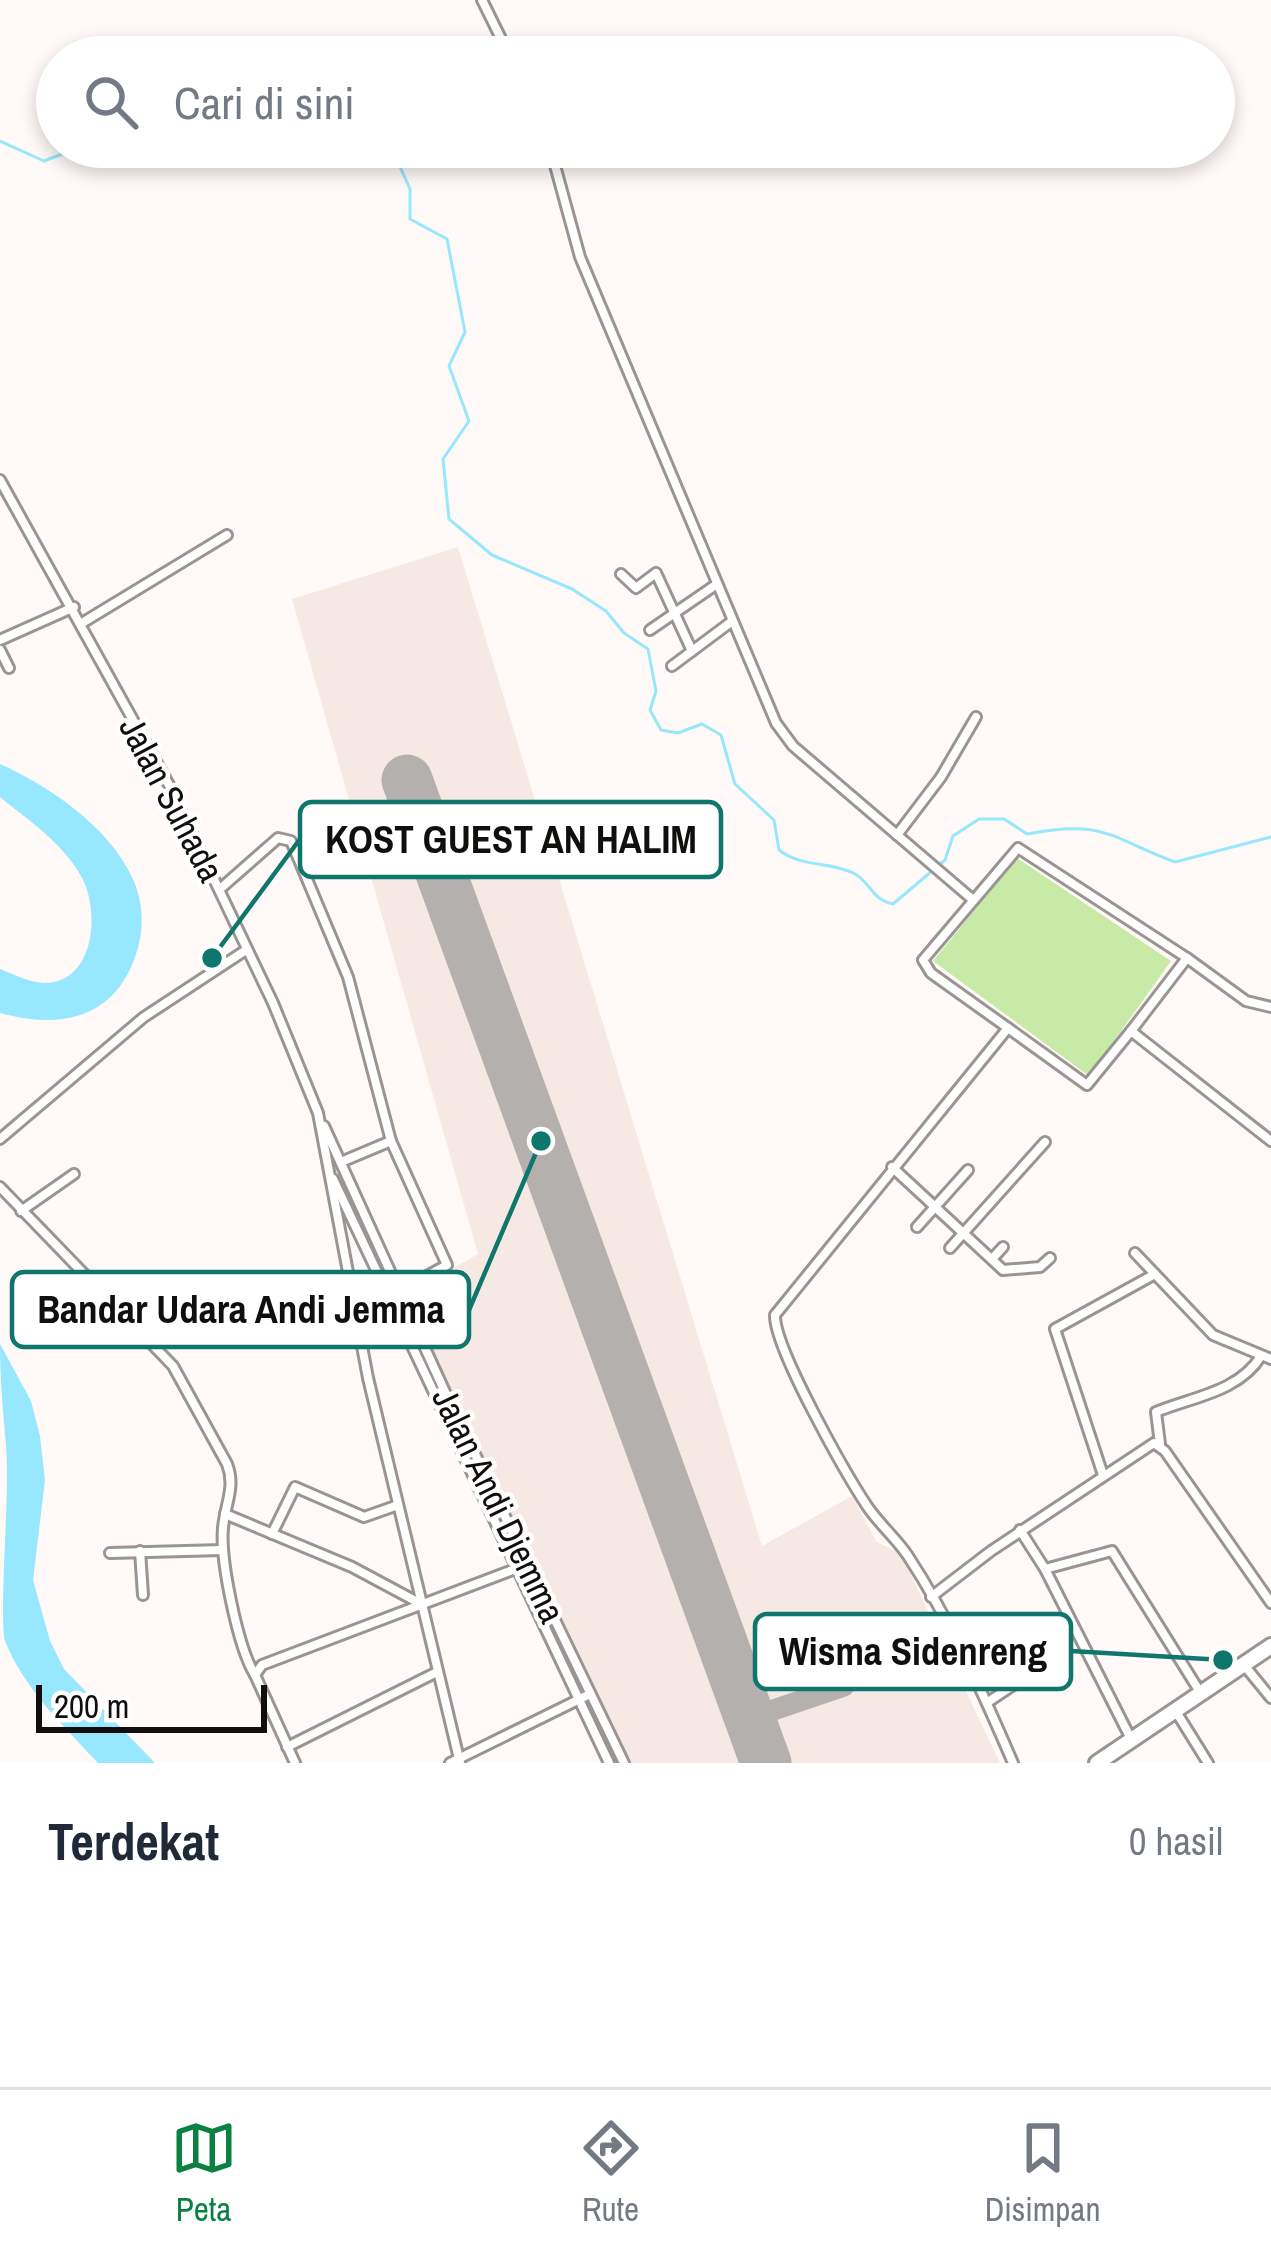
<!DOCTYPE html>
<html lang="id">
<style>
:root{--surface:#fff;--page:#f6f6f7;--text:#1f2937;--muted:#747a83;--line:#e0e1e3;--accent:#0b8043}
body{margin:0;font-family:"Archivo Narrow",sans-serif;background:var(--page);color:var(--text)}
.scale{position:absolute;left:36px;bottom:30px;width:231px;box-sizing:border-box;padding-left:12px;border:6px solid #110f0e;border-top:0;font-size:33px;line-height:42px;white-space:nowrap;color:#110f0e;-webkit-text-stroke:9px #fff;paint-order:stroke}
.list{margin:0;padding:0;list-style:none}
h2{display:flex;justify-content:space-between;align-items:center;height:156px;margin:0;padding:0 48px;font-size:51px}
h2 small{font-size:39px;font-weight:400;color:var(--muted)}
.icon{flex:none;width:66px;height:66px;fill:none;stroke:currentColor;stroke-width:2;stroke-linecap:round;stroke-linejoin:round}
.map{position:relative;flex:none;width:1271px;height:1763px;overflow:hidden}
.search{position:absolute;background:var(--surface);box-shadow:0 6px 18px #0003;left:36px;right:36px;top:36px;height:132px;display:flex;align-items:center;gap:30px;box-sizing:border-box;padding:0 42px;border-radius:66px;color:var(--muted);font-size:45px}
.sheet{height:324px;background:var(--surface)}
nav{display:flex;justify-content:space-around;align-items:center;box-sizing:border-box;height:168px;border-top:3px solid var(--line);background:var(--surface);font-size:33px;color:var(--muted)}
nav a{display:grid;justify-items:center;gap:6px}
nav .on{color:var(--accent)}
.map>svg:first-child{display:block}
.built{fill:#f6e9e4}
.green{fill:#c7eaa6}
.water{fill:#97e7ff}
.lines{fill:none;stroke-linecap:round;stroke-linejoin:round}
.stream{stroke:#97e7ff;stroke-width:3}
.taxiway{stroke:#b4b0ae;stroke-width:21}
.runway{stroke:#b4b0ae;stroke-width:51}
.street-casing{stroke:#9a9593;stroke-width:14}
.highway-casing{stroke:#9a9593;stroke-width:20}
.street{stroke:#fff;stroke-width:8}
.highway{stroke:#fff;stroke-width:14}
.labels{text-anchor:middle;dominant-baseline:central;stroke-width:9;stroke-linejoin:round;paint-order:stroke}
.street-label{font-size:36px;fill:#110f0e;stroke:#fff}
.leader{fill:none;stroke:#0f766e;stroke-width:4.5}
.callout-dot{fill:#0f766e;stroke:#fff;stroke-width:4.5}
.callout{fill:#fff;stroke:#0f766e;stroke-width:4.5}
.callout-label{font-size:39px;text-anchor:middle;font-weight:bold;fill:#110f0e}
</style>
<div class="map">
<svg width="1271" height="1763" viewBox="0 0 1271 1763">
<rect width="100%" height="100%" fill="#fff9f7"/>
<path class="built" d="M 458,547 L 762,1546 L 852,1496 L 877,1542 L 901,1554 L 1000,1763 L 630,1763 L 404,1296 L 478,1254 L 292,599 Z"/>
<path class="green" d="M 1017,858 L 1171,961 L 1089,1076 L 933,961 Z"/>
<g class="water">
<path d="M 0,764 C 49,786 108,826 132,877 C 144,903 145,930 135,957 C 113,1020 59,1029 0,1013 L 0,969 C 13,974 31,983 45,983 C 96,982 100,909 81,876 C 62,842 29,821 0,797 Z"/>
<path d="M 0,1344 L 31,1401 L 40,1436 L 45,1480 L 33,1580 L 50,1641 L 64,1669 L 155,1763 L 98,1763 C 63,1725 22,1687 4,1638 C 0,1588 10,1498 6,1445 C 3,1412 0,1379 0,1344 Z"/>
</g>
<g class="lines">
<g class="stream">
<path d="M 0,141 L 44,161 L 80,147"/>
<path d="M 163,147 L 177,147"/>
<path d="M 391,147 L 410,189 L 410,219 L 447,239 L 465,332 L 449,366 L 469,421 L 443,459 L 449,519 L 492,555 L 572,589 L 606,611 L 624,633 L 648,649 L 656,691 L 650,710 L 661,730 L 678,733 L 702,724 L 721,735 L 735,784 L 774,820 L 779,850 C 802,868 831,861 855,874 C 872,884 871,899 893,904 L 945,860 L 953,836 L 979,819 L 1004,819 L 1027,834 C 1105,819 1108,837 1175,862 L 1271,837"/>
</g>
<path class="taxiway" d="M 750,1718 L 844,1686"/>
<path class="runway" d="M 407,780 L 766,1763"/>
<defs>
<g id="street">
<path d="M 482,0 L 510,57"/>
<path d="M 550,147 L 580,257 L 776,723 L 793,746 L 972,899"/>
<path d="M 0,480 L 169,785 L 273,1003 L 318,1113 L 368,1378 L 460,1763"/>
<path d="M 621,574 L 636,588 L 656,573 L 692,651"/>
<path d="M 82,623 L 227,535"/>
<path d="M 650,630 L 717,584"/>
<path d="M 0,640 L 74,607"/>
<path d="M 0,650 L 9,668"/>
<path d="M 672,666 L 731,622"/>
<path d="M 897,835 L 941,777 L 976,717"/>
<path d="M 220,889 L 278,838 L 291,841 L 348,977 L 391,1141 L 447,1265 L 385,1299"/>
<path d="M 1187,958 L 1246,1001 L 1271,1007"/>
<path d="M 1008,1028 L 931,973 L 923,960 L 1018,848 L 1187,958 L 1131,1031"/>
<path d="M 324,1126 L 445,1392 L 624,1763"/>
<path d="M 0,1139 L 144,1017 L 246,950"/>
<path d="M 341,1162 L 391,1141"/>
<path d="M 892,1167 L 1003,1270 L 1040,1267 L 1050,1258"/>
<path d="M 333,1179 L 609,1763"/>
<path d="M 0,1187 L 173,1366 L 227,1464 C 236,1487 225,1504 223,1528 C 220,1560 238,1648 255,1675"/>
<path d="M 21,1211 L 74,1174"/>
<path d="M 917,1227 L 968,1170"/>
<path d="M 950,1248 L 1045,1142"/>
<path d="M 1135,1253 L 1213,1335 L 1271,1359"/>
<path d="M 992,1259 L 1003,1247"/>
<path d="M 1160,1444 L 1156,1412 C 1192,1397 1239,1392 1261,1356"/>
<path d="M 1103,1475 L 1055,1329 L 1155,1274"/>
<path d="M 225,1514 L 352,1567 L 423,1605"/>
<path d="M 1020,1530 L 1045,1569 L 1131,1739"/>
<path d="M 272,1534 L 295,1487 L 364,1517 L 398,1505"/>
<path d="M 140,1551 L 143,1595"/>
<path d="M 110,1553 L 223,1550"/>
<path d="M 1045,1569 L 1112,1551 L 1200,1692"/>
<path d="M 931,1597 L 991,1551 L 1154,1443 L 1165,1451 L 1271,1603"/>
<path d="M 1244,1665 L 1271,1698"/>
<path d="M 988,1702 L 1012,1686"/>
<path d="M 1175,1710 L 1208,1763"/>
<path d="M 287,1747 L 437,1672"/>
<path d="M 295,1763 L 255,1675 L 262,1665 L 518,1568"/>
<path d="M 450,1763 L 590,1694"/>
<path d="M 1013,1763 C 983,1693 950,1620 908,1556 C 896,1538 879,1524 867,1506 C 846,1474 774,1348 775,1315 L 1008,1028 L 1087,1085 L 1131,1031 L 1271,1141"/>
</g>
<path id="highway" d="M 1097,1763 L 1271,1646"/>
</defs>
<use href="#street" class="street-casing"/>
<use href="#highway" class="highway-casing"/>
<use href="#street" class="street"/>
<use href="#highway" class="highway"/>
</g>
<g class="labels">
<g class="street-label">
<text transform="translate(172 799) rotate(62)">Jalan Suhada</text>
<text transform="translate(499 1505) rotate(64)">Jalan Andi Djemma</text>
</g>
</g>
<path class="leader" d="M212 958L300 839M541 1141L469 1310M1223 1660L1071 1651"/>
<g class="callout-dot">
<circle cx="212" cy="958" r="12"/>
<circle cx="541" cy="1141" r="12"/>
<circle cx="1223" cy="1660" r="12"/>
</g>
<g class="callout">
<rect x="300" y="802" width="421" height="75" rx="12"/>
<rect x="12" y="1272" width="457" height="75" rx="12"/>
<rect x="755" y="1614" width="316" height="75" rx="12"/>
</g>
<g class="callout-label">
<text x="511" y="853">KOST GUEST AN HALIM</text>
<text x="241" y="1323">Bandar Udara Andi Jemma</text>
<text x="913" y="1665">Wisma Sidenreng</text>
</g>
</svg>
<div class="scale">200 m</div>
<div class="search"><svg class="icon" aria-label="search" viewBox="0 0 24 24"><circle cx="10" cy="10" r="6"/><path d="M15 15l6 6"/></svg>Cari di sini</div>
</div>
<section class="sheet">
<h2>Terdekat<small>0 hasil</small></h2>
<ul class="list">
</ul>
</section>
<nav>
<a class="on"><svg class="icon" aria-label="map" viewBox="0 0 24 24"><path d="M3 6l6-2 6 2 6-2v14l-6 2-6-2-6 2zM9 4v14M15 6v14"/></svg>Peta</a>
<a><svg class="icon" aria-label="directions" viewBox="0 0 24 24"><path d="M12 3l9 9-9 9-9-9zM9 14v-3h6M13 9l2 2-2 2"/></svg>Rute</a>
<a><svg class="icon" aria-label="saved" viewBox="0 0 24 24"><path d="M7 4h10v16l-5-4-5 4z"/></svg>Disimpan</a>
</nav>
